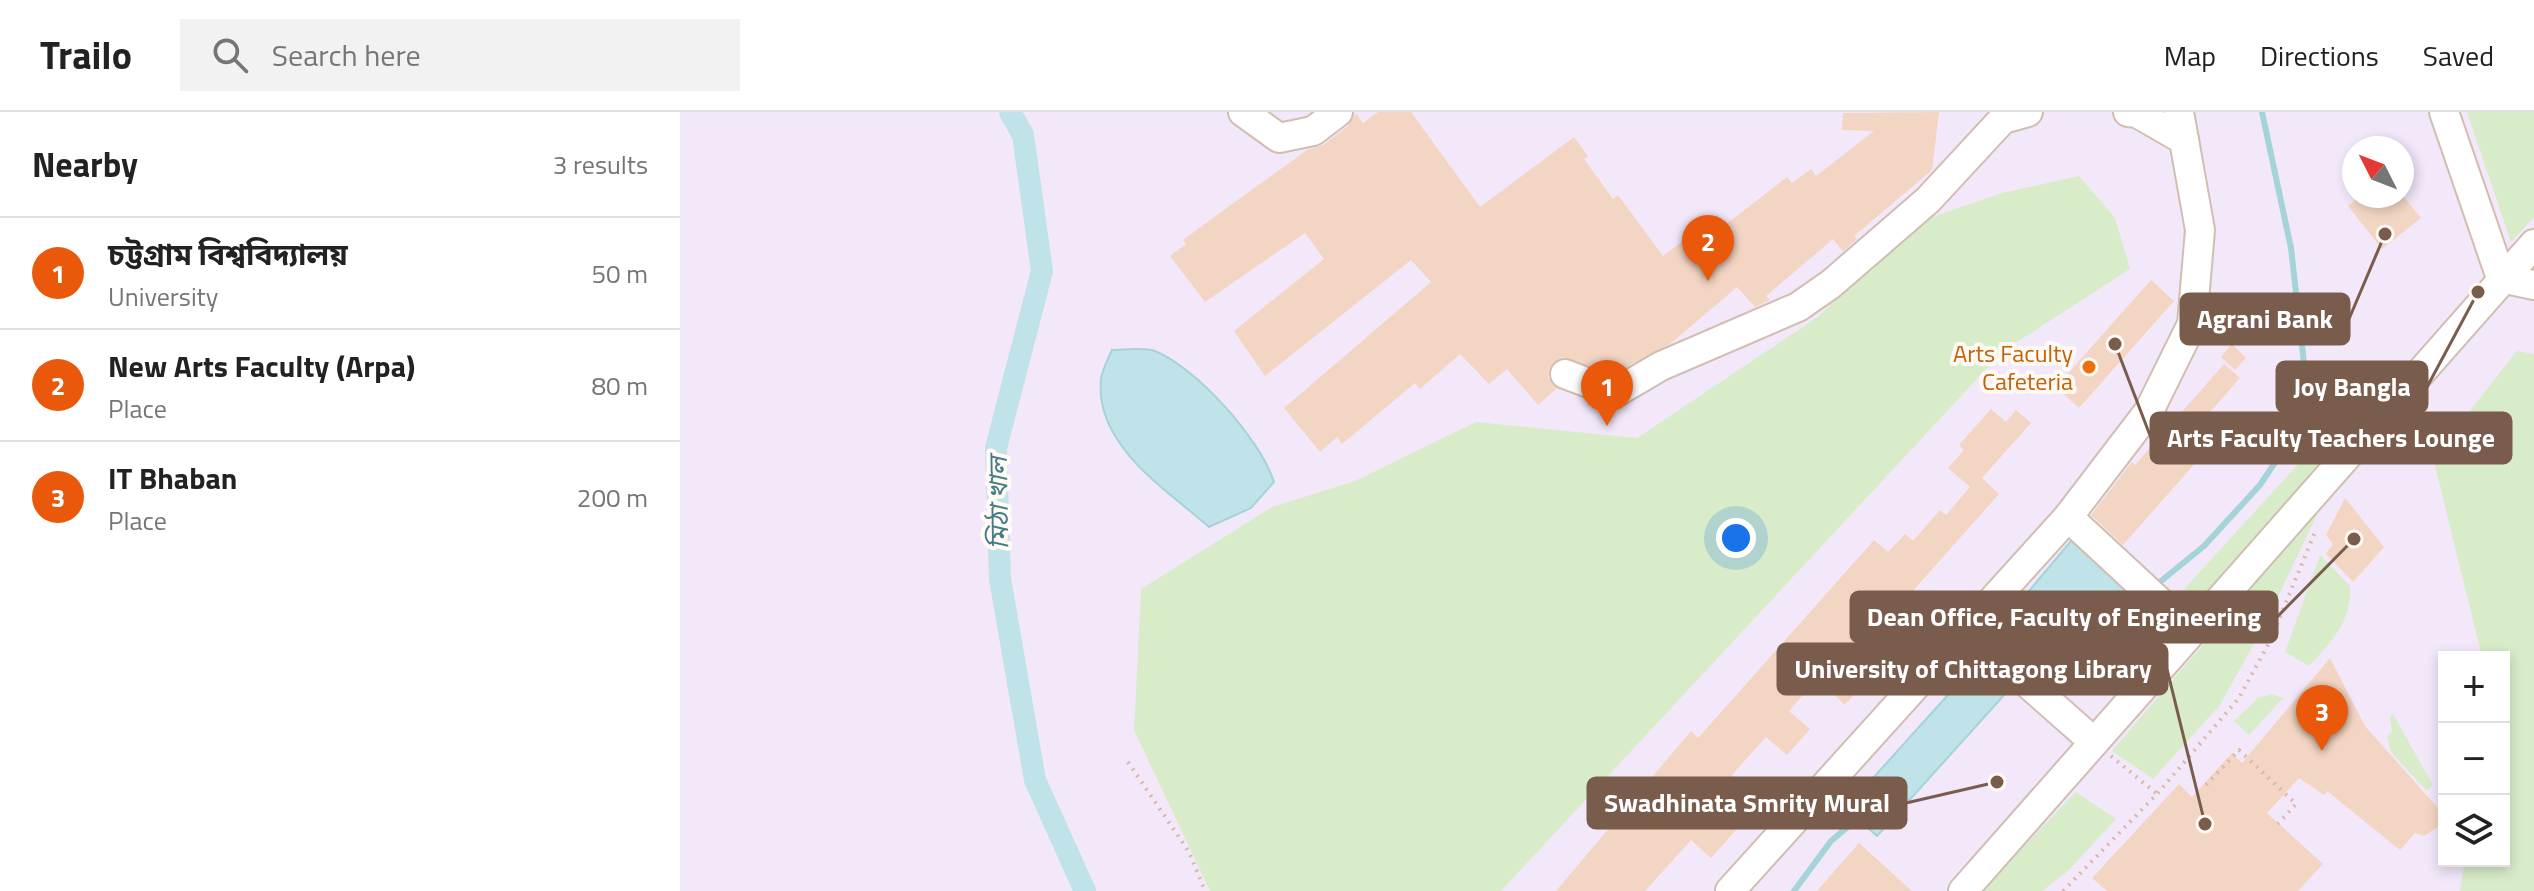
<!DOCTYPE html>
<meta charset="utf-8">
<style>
:root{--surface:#fff;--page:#f2f2f2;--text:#222;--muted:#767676;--line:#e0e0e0;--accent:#ea580c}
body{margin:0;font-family:"Titillium Web","Noto Sans Bengali",sans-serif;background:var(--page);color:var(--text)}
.controls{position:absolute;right:24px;bottom:24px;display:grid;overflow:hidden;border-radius:0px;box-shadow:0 4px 12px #0003}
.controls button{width:72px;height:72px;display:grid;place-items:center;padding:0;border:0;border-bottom:2px solid var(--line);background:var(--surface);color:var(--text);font:40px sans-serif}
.compass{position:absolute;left:1662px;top:24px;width:72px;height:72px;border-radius:50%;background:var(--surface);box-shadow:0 4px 12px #0003;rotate:312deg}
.you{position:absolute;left:1056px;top:426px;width:28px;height:28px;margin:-20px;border:6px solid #fff;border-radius:50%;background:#1a73e8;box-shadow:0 0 0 12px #1a73e833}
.badge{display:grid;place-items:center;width:52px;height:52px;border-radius:50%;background:var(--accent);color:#fff;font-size:26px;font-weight:700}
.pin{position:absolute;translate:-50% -66px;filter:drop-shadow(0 2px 4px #0008)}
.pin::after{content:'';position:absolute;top:42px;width:28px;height:24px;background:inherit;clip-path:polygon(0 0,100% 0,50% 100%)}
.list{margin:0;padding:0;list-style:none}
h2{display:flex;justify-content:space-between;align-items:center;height:104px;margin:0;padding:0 32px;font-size:34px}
h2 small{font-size:26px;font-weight:400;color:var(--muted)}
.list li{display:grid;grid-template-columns:52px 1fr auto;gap:24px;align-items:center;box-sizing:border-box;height:112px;padding:0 32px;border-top:2px solid var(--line)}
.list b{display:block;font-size:30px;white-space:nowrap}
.list p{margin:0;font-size:26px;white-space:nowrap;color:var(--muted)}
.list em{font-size:26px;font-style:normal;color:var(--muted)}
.icon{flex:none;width:44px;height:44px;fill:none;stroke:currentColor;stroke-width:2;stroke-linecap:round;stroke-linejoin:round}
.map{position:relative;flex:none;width:1854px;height:779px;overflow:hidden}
header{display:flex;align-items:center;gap:48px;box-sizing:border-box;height:112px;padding:0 40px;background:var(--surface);border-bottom:2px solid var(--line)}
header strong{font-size:38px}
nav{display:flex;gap:44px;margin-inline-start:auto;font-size:28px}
.search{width:560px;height:72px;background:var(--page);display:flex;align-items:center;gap:20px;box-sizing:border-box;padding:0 28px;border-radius:0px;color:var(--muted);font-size:30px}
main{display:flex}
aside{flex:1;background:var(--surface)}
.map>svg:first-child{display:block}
.education{fill:#f3e8fa;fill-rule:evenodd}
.green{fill:#d8ecc9}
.water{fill:#bfe3e8;stroke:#a5d3da;stroke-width:2}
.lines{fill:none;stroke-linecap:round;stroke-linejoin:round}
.stream{stroke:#a5d3da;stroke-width:6}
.canal{stroke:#bfe3e8;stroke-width:22}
.building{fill:#f3d5c3}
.minor-casing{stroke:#d1beb0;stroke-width:32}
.path{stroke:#d9b8a5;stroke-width:4;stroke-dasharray:2 6;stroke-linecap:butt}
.minor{stroke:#fff;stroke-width:28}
.food-dot{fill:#e8710a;stroke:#fffaf3;stroke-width:3}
.labels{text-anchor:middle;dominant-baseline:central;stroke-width:8;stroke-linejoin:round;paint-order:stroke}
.food-label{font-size:24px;fill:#c56008;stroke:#fffaf3;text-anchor:end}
.water-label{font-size:26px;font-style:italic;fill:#437c86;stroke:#fffaf3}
.leader{fill:none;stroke:#7a5c4d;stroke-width:3}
.callout-dot{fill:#7a5c4d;stroke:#fffaf3;stroke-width:3}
.callout{fill:#7a5c4d;stroke:#7a5c4d;stroke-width:3}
.callout-label{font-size:26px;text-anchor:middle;font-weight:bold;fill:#fff}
</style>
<header>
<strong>Trailo</strong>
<div class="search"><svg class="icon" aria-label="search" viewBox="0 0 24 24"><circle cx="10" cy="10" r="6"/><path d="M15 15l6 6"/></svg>Search here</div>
<nav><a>Map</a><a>Directions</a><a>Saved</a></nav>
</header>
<main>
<aside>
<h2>Nearby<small>3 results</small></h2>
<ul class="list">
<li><span class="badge">1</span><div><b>চট্টগ্রাম বিশ্ববিদ্যালয়</b><p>University</p></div><em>50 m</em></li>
<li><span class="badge">2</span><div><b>New Arts Faculty (Arpa)</b><p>Place</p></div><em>80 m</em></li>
<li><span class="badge">3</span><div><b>IT Bhaban</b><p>Place</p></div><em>200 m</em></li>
</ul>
</aside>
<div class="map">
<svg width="1854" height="779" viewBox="0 0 1854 779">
<rect width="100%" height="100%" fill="#fdf6ec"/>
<path class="education" d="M 0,0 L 1854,0 L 1854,779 L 0,779 ZM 1674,36 L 1722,36 L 1722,84 L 1674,84 ZM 1764,545 L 1824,545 L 1824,749 L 1764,749 Z"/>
<g class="green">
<path d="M 1787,0 L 1854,0 L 1854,105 L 1831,130 Z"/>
<path d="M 1399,64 L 1435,106 L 1450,157 L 1323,239 L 821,779 L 530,779 L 454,618 L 461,477 L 592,395 L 675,369 L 796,310 L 957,326 L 1139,204 L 1232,112 L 1322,81 Z"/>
<path d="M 1837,239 L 1854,242 L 1854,779 L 1780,779 L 1785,749 L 1824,749 L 1824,545 L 1802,545 L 1753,346 Z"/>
<path d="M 1684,280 L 1700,298 L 1514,503 L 1496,486 Z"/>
<path d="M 1641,394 L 1587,508 L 1540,593 L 1473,667 L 1432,639 Z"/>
<path d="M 1640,443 L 1670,474 C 1672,508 1652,530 1629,554 L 1605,540 Z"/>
<path d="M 1591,582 L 1603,586 L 1569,623 L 1554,609 L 1578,586 Z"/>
<path d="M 1713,602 L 1753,673 L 1747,679 L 1711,640 L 1707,625 L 1712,619 L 1710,605 Z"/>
<path d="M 1396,680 L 1436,707 L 1388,759 L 1362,779 L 1301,779 Z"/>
</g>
<g class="water">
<path d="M 432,238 C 444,238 463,235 475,239 C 518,257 580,327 594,370 L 571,396 L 529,415 C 487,378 414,333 421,267 C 422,258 428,247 432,238 Z"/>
<path d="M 1391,429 L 1469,495 L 1395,582 L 1317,517 Z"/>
<path d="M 1294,554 L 1325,582 L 1197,724 L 1166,696 Z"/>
</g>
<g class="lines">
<g class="stream">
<path d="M 1475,474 L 1524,434 L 1580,373 L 1598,346 L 1625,260 L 1611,136 L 1582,0"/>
<path d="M 1114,779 L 1151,729 L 1184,701"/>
</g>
<path class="canal" d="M 330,0 L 343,23 L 362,159 L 316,336 L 320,467 L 355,668 L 405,779"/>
</g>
<g class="building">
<path d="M 698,0 L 731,0 L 800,95 L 894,25 L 908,44 L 904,47 L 933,87 L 938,83 L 983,144 L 1037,103 L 1045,113 L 1107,65 L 1112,71 L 1131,57 L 1136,64 L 1194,19 L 1162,18 L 1163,1 L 1259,0 L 1252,58 L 1174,124 L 1177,127 L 1163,139 L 1153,127 L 1086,184 L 1090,188 L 1075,195 L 1057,175 L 990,232 L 933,262 L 882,245 L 869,257 L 868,265 L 877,276 L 858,293 L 827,257 L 809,272 L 780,242 L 740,277 L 735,271 L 662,332 L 657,325 L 640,340 L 604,296 L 751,170 L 731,148 L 585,264 L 554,219 L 644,147 L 625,121 L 525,190 L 490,144 L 506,132 L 503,128 L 537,103 L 627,38 L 643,33 L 668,14 L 676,1 L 683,11 Z"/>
<path d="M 1680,84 L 1723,84 L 1741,106 L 1702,137 L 1668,94 Z"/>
<path d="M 1471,168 L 1494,189 L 1399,296 L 1376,275 Z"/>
<path d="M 1552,232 L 1566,246 L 1555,258 L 1541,245 Z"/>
<path d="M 1544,252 L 1560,266 L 1523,308 L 1540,323 L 1443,433 L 1411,403 L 1452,350 L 1455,353 Z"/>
<path d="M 1311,297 L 1326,310 L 1336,298 L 1351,311 L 1302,366 L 1319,382 L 1231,481 L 1235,484 L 1217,505 L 1206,495 L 1181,523 L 1206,546 L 1165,593 L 1137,567 L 1109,599 L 1130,617 L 1107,643 L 1086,625 L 1052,663 L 1082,689 L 1031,746 L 1011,728 L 965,779 L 876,779 L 1011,619 L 1018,626 L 1194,428 L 1208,440 L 1225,422 L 1233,429 L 1260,398 L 1266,403 L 1290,375 L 1268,356 L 1284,338 L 1279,333 Z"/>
<path d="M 1665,386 L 1704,435 L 1673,470 L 1646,442 L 1653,432 L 1646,423 Z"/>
<path d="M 1650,546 L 1685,614 L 1764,703 L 1764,711 L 1744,724 L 1735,721 L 1720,738 L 1647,679 L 1644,683 L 1619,666 L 1587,701 L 1643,752 L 1618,779 L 1427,779 L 1412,766 L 1499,672 L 1512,685 L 1552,641 L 1562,651 Z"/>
<path d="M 1179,731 L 1232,779 L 1137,779 Z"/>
</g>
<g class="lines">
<defs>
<g id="minor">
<path d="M 563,0 L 599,26 L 633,19 L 658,0"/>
<path d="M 1448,0 L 1457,1 L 1504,28"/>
<path d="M 1764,0 L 1821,166"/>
<path d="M 1821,166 L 1854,173"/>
<path d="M 885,262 L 935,281 L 981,254 L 1118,195 L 1151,172 L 1248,88 L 1323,7 L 1348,0"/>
<path d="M 1388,405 L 1511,519"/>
<path d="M 1286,517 L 1414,630"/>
<path d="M 1050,779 L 1388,405 L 1469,299 L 1512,212 L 1520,118 L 1499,0"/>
<path d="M 1283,779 L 1854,132"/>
</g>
</defs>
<use href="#minor" class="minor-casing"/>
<g class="path">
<path d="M 1431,644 L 1477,682"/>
<path d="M 448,650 L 509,740 L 525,779"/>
<path d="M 1526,673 L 1559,638 L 1616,692 L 1598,712"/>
<path d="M 1383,779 L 1477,682 L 1559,586 L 1590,529 L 1635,420"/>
</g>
<use href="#minor" class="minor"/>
</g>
<circle class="food-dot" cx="1409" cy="255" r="8"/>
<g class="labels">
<g class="food-label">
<text x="1393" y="241">Arts Faculty<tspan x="1393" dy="28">Cafeteria</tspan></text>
</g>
<g class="water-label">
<text transform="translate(318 391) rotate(-91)">মিঠা খাল</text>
</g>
</g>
<path class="leader" d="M1705 122L1669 207M1798 180L1747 275M1435 232L1471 326M1674 427L1597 505M1525 712L1487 557M1317 670L1226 691"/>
<g class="callout-dot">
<circle cx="1705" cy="122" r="8"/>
<circle cx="1798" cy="180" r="8"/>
<circle cx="1435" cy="232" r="8"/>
<circle cx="1674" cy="427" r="8"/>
<circle cx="1525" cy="712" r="8"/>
<circle cx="1317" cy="670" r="8"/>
</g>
<g class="callout">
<rect x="1501" y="182" width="168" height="50" rx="8"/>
<rect x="1597" y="250" width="150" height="50" rx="8"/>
<rect x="1471" y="301" width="360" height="50" rx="8"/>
<rect x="1171" y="480" width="426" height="50" rx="8"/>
<rect x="1098" y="532" width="389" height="50" rx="8"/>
<rect x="908" y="666" width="318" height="50" rx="8"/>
</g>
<g class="callout-label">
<text x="1585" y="216">Agrani Bank</text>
<text x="1672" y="284">Joy Bangla</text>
<text x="1651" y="335">Arts Faculty Teachers Lounge</text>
<text x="1384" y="514">Dean Office, Faculty of Engineering</text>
<text x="1293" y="566">University of Chittagong Library</text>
<text x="1067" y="700">Swadhinata Smrity Mural</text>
</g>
</svg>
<div class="controls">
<button>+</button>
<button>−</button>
<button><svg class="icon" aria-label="layers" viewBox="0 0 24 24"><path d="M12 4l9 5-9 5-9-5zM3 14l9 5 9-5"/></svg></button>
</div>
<svg class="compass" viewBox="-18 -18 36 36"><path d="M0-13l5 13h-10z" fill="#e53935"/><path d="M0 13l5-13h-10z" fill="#767676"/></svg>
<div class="you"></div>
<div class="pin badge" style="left:927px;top:314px">1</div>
<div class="pin badge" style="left:1028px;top:169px">2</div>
<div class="pin badge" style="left:1642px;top:639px">3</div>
</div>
</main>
